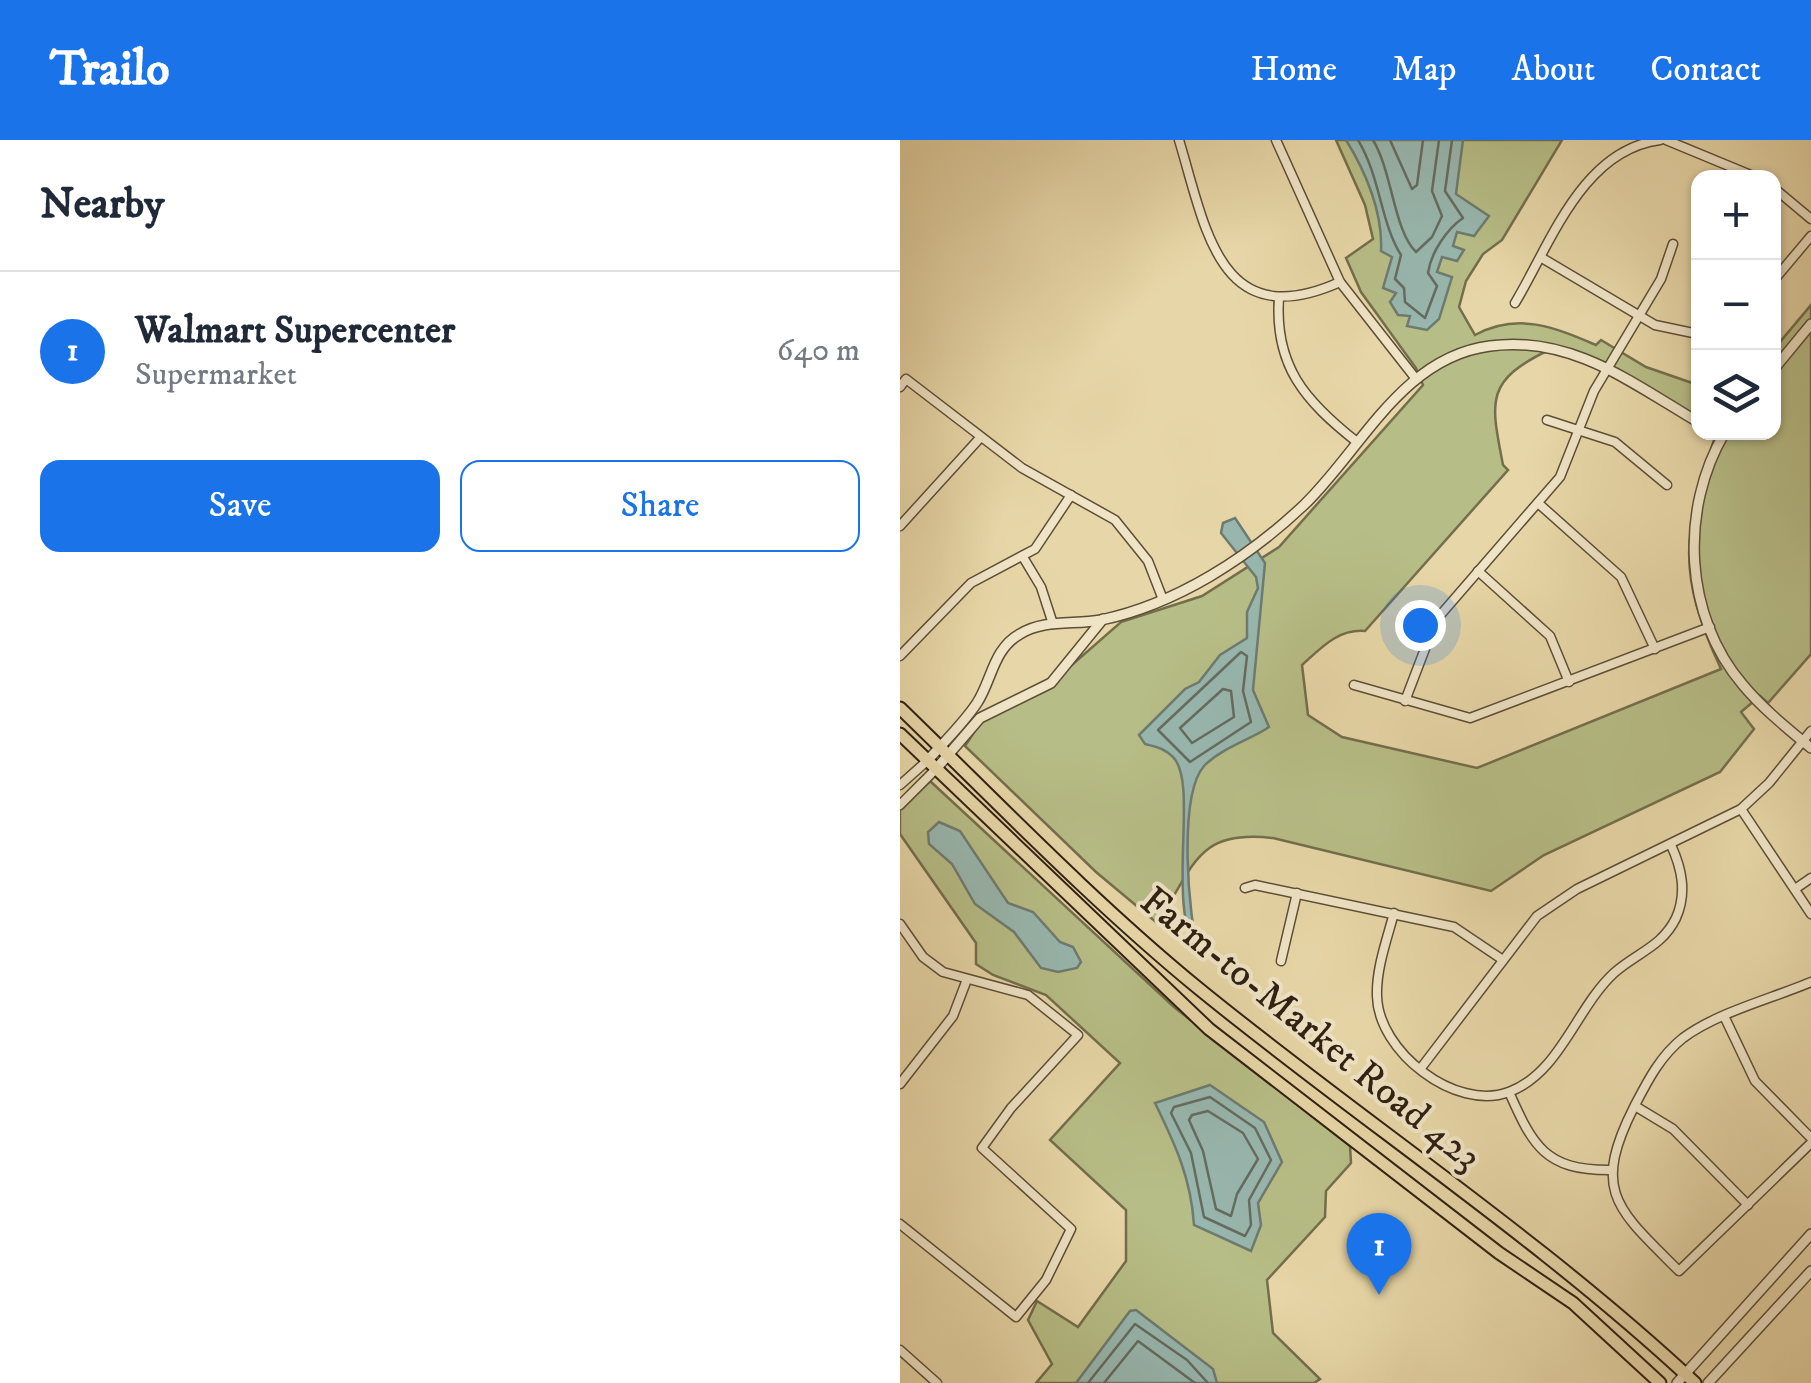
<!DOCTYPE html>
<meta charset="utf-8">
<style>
:root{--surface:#fff;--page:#f6f6f7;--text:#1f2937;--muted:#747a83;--line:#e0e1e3;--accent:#1a73e8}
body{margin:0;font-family:"IM FELL DW Pica",serif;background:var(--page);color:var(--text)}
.controls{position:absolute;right:30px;top:30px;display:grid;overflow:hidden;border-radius:20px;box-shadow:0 2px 8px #0004}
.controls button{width:90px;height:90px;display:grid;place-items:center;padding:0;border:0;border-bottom:2px solid var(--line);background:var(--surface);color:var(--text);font:50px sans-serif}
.you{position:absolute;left:520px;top:485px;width:35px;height:35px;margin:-25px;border:8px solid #fff;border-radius:50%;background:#1a73e8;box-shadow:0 0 0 15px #1a73e833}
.badge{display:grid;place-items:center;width:65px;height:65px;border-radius:50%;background:var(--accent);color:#fff;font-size:32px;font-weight:700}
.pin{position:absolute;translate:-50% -82px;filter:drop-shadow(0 2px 5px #0008)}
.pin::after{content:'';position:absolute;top:52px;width:35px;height:30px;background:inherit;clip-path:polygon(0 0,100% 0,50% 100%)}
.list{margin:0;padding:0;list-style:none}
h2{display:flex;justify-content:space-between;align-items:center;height:130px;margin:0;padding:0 40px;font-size:42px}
h2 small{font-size:32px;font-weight:400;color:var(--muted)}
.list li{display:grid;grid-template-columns:65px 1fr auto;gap:30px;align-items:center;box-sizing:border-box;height:160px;padding:0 40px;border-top:2px solid var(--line)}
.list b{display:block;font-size:38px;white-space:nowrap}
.list p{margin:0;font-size:32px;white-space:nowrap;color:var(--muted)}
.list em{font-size:32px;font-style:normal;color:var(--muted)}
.actions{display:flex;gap:20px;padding:30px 40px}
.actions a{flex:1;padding:22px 0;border:2px solid var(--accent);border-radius:20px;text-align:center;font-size:35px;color:var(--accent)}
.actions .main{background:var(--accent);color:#fff}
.icon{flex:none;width:55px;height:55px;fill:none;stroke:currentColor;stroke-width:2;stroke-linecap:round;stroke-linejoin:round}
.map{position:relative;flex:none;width:911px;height:1243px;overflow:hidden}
header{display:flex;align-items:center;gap:60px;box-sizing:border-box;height:140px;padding:0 50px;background:var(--accent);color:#fff}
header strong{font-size:48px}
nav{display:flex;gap:55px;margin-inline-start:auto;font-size:35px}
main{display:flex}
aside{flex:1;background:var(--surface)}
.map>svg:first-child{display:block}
.green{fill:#b7bd86;stroke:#736e4c;stroke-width:2.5}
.water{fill:#98b7af;stroke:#6e7b70;stroke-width:2.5}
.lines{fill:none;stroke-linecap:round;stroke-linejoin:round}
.shore{stroke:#646c60;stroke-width:2.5}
.minor-casing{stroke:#5d4e37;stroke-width:11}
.tertiary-casing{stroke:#5d4e37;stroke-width:12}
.primary-casing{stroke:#2f2012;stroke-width:15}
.minor{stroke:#efe4c6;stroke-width:8}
.tertiary{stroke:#efe4c6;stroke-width:9}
.primary{stroke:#e7d6a7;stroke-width:11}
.labels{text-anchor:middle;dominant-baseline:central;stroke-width:8;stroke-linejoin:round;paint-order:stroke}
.street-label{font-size:40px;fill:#2f2012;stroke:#efe4c6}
</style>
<header>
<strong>Trailo</strong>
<nav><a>Home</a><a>Map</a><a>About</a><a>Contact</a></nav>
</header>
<main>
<aside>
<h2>Nearby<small></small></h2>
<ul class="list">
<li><span class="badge">1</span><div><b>Walmart Supercenter</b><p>Supermarket</p></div><em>640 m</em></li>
</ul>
<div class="actions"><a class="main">Save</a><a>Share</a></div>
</aside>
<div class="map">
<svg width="911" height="1243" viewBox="0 0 911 1243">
<rect width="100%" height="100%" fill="#e7d6a7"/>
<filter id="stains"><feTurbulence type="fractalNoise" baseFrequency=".002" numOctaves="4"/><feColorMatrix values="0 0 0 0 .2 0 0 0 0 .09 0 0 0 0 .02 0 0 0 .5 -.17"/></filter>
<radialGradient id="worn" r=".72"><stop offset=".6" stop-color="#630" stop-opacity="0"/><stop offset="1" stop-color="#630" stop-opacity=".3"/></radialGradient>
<g class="green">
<path d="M 436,0 L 662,0 L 602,100 L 583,114 L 566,141 L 559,167 L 575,195 C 618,172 654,187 696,205 L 701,200 L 746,227 L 798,245 L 798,286 L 687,222 L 649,210 C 584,241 591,262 603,325 L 608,330 L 465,491 C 438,489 422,507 402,525 L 408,575 L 442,597 L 577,628 L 821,529 C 776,432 783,395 815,297 L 810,293 L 874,292 L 874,209 L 911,165 L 911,514 L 868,563 L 860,556 L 841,572 L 854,589 L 820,632 L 644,715 L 591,751 L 373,698 C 296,689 295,726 257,783 L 196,732 L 65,606 L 80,583 L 165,531 L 221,482 L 302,456 L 379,407 L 523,245 L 516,228 L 461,152 L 446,118 L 473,99 L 465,65 Z"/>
<path d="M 30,641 L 274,867 L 450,1006 L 451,1023 L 426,1051 L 425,1077 L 367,1140 L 373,1193 L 420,1239 L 414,1243 L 136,1243 L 152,1224 L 128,1180 L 137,1161 L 178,1187 L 226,1121 L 226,1070 L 150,1000 L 220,923 L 146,855 L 93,835 L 76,824 L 76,803 L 0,694 L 0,669 Z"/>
</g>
<g class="water">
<path d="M 446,0 L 563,0 L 556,54 L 589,76 L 574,96 L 557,92 L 553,106 L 564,110 L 557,121 L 542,117 L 537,132 L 552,137 L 539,179 L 527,190 L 507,186 L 510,176 L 498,175 L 490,162 L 496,153 L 483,148 L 492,117 L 481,111 C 483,73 466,32 446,0 Z"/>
<path d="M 335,378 L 365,423 L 353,550 L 369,587 C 352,599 321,608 304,626 C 278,656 288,777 299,815 C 264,768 300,644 273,617 C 264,608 256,607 245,604 L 239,595 L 285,549 L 299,542 L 320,515 L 347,498 L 347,472 L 358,448 L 356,437 L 321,393 L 323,383 Z"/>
<path d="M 39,682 L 60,691 L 108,763 L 133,772 L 160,802 L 173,807 L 181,822 L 177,828 L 158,832 L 141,828 L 114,792 L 75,764 L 52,724 L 29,704 L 28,692 Z"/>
<path d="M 310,945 L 364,982 L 382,1022 L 358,1063 L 361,1085 L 351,1111 L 294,1085 C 291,1038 275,1004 255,963 Z"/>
<path d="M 236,1170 L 313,1229 L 317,1243 L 176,1243 L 230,1171 Z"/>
</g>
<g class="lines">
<g class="shore">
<path d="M 458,0 C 480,36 481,84 501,115 L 495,139 L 504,148 L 505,162 L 525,178 L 537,146 L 528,133 C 531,112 547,89 563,78 L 545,51 L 552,0"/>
<path d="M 473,0 C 492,31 494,91 516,112 L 532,97 L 542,76 L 532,51 L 539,0"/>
<path d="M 490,0 L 512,49 L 517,45 L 523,0"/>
<path d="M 341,512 L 347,516 L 343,551 L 351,582 L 290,622 L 258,590 Z"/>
<path d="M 323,549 L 331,551 L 334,577 L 292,603 L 280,588 Z"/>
<path d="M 310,957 L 355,988 L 371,1020 L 349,1060 L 351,1085 L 345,1096 L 304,1077 L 291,1013 L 271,973 L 274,967 Z"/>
<path d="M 308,971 L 343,993 L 358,1019 L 337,1054 L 331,1076 L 316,1069 L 303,1011 L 289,980 L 292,975 Z"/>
<path d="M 188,1243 L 235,1184 L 287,1220 L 308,1243"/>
<path d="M 204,1243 L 238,1201 L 295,1243"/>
</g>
<defs>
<g id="minor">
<path d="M 279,0 C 306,89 319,196 440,142"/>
<path d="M 376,0 L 440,142 L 516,239"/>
<path d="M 766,0 L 858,38"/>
<path d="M 874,48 L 911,79"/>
<path d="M 642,118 L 755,185 L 798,194"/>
<path d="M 874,140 L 911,96"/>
<path d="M 379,157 C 374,226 405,261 457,302"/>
<path d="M 615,163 C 651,103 682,10 760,0"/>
<path d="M 0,247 L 6,239 L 122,328 L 215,380 L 248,421 L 262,457"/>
<path d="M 647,280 L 715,302 L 767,345"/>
<path d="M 638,363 L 721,437 L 755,509"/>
<path d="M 0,386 L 79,299"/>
<path d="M 123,417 L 141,447 L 153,484"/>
<path d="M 578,431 L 650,496 L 669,542"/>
<path d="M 0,516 L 71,443 L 135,409 L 171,355"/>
<path d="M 454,545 L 570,578 L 810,487"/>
<path d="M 505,561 L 536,480 L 660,337 L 694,251 L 761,139 L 773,104"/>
<path d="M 0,645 L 27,621"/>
<path d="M 0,665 L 36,629"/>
<path d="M 841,669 L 911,774"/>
<path d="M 345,748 L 355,745 L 554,787 L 603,820"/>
<path d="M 895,749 L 911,738"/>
<path d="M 494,773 C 487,799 476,829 477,856 C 478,911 555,972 609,952 C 660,933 676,868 714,833 C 736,813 762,807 776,778 C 787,753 782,729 771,705"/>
<path d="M 0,784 L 23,817 L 43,832 L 128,855 L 178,895 L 111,968 L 82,1008 L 171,1089 L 146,1140 L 116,1177 L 0,1084"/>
<path d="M 381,821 L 397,753"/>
<path d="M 911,842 C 871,859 818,872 783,898 C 760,916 747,942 734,967 C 691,1052 717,1069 779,1131 L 911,1003"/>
<path d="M 825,878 L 855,941 L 911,998"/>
<path d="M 521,928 L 637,776 L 677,749 L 841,669 L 869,643 L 911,591"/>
<path d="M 0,944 L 53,876 L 66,842"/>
<path d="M 609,952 C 633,1006 645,1030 709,1030"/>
<path d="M 735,966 L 773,989 L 848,1065"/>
<path d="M 0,1210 L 37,1243"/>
</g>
<g id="tertiary">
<path d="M 874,229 L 911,184"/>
<path d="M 825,292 C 779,370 784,476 843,545 C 863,569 887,588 911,608"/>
<path d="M 27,621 C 44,602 63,584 77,563 C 92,540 93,509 120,494 C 144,479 174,485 201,480 C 277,464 349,417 404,365 C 461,310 502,217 590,206 C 671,195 732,243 798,282"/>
<path d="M 36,629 L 80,578 L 151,543 L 203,479"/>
<path d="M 777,1243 L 911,1094"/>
<path d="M 808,1243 L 911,1131"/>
</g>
<g id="primary">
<path d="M 0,568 C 97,662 193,762 298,848 C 461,981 641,1099 795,1243"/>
<path d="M 0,594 L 309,889 L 599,1113 L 673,1163 L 760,1243"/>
</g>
</defs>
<use href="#minor" class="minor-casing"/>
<use href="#tertiary" class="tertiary-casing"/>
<use href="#primary" class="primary-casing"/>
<use href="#minor" class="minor"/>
<use href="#tertiary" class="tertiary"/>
<use href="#primary" class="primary"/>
</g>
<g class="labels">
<g class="street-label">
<text transform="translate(410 890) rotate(39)">Farm-to-Market Road 423</text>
</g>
</g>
<rect width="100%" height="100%" filter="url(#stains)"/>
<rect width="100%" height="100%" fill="url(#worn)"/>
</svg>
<div class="controls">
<button>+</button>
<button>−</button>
<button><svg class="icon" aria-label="layers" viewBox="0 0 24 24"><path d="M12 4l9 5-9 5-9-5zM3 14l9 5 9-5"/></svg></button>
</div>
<div class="you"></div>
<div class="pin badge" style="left:479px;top:1155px">1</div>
</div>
</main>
